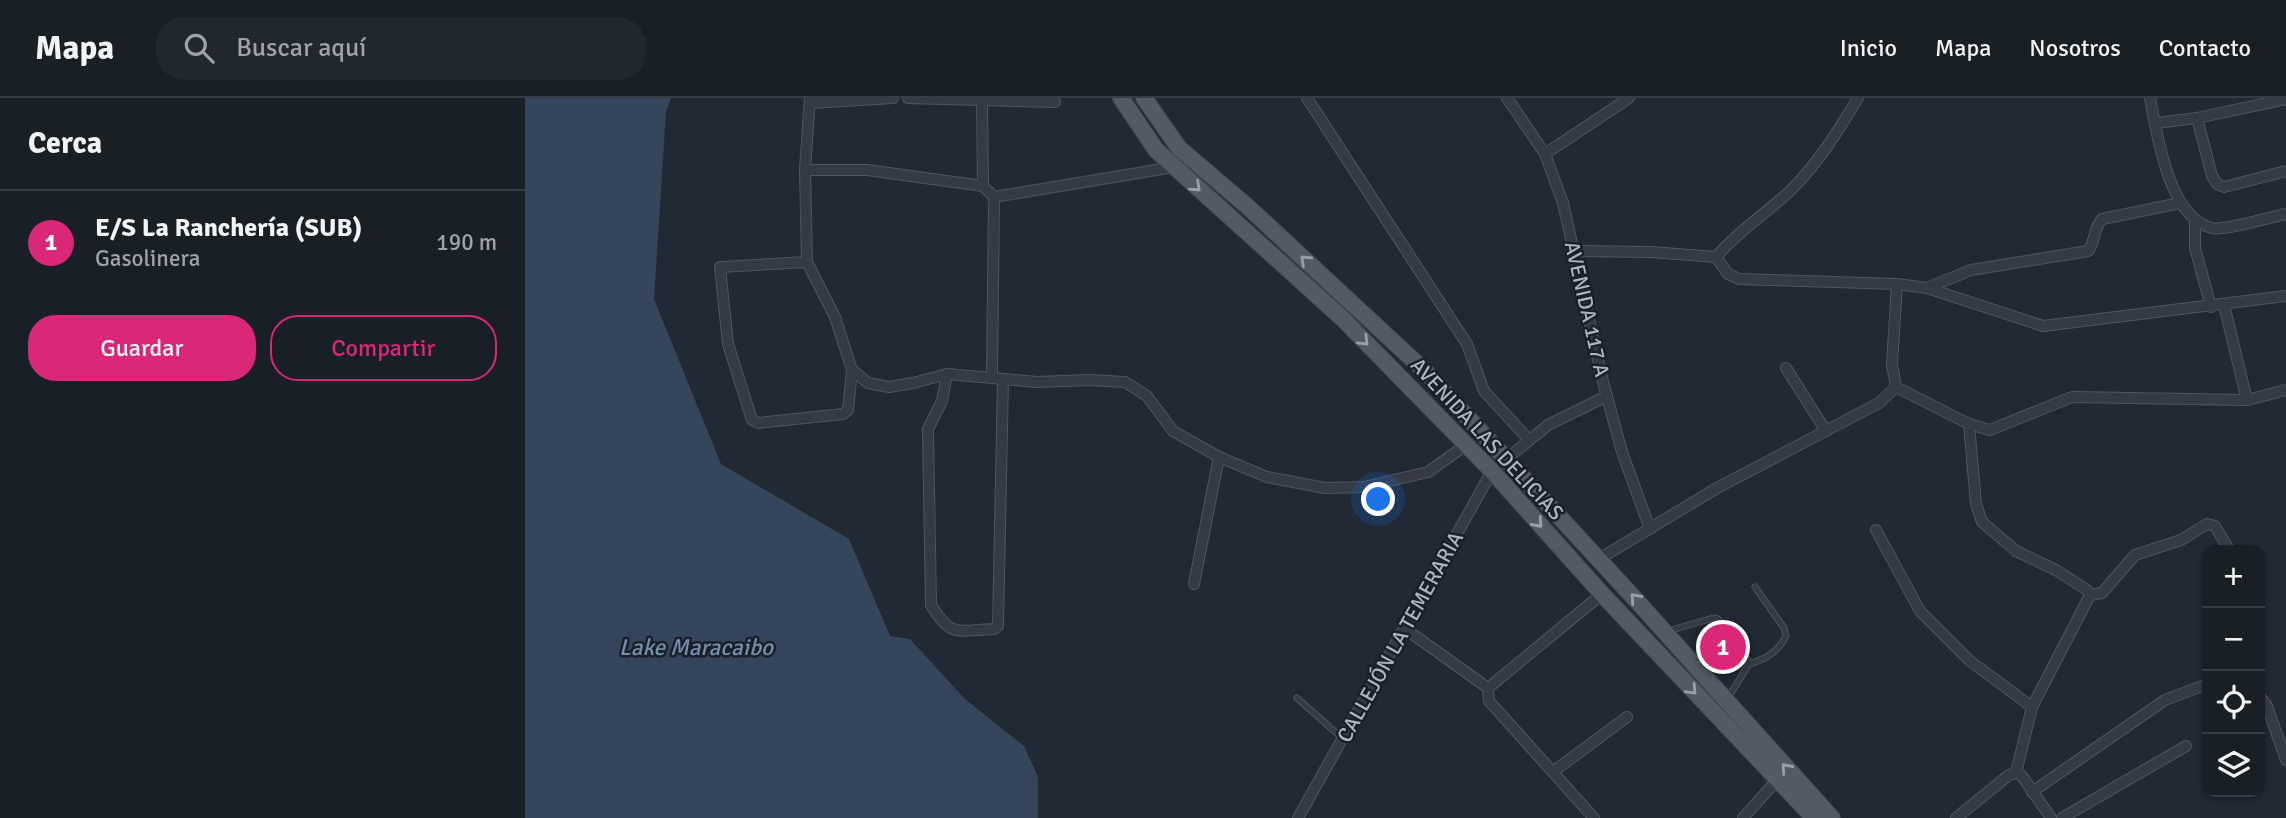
<!DOCTYPE html>
<html lang="es">
<meta charset="utf-8">
<style>
:root{--surface:#181f27;--page:#21272f;--text:#f1f3f6;--muted:#9fa2a7;--line:#363d44;--accent:#db2777}
body{margin:0;font-family:Signika,sans-serif;background:var(--page);color:var(--text)}
.controls{position:absolute;right:21px;bottom:21px;display:grid;overflow:hidden;border-radius:14px;box-shadow:0 2px 5px #0004}
.controls button{width:63px;height:63px;display:grid;place-items:center;padding:0;border:0;border-bottom:2px solid var(--line);background:var(--surface);color:var(--text);font:35px sans-serif}
.you{position:absolute;left:854px;top:402px;width:24px;height:24px;margin:-18px;border:5px solid #fff;border-radius:50%;background:#1a73e8;box-shadow:0 0 0 10px #1a73e833}
.badge{display:grid;place-items:center;width:46px;height:46px;border-radius:50%;background:var(--accent);color:#fff;font-size:23px;font-weight:700}
.pin{position:absolute;translate:-50% -50%;border:4px solid #fff;box-shadow:0 2px 7px #0006}
.list{margin:0;padding:0;list-style:none}
h2{display:flex;justify-content:space-between;align-items:center;height:91px;margin:0;padding:0 28px;font-size:30px}
h2 small{font-size:23px;font-weight:400;color:var(--muted)}
.list li{display:grid;grid-template-columns:46px 1fr auto;gap:21px;align-items:center;box-sizing:border-box;height:105px;padding:0 28px;border-top:2px solid var(--line)}
.list b{display:block;font-size:26px;white-space:nowrap}
.list p{margin:0;font-size:23px;white-space:nowrap;color:var(--muted)}
.list em{font-size:23px;font-style:normal;color:var(--muted)}
.actions{display:flex;gap:14px;padding:21px 28px}
.actions a{flex:1;padding:16px 0;border:2px solid var(--accent);border-radius:28px;text-align:center;font-size:24px;color:var(--accent)}
.actions .main{background:var(--accent);color:#fff}
.icon{flex:none;width:38px;height:38px;fill:none;stroke:currentColor;stroke-width:2;stroke-linecap:round;stroke-linejoin:round}
.map{position:relative;flex:none;width:1761px;height:720px;overflow:hidden}
header{display:flex;align-items:center;gap:42px;box-sizing:border-box;height:98px;padding:0 35px;background:var(--surface);border-bottom:2px solid var(--line)}
header strong{font-size:33px}
nav{display:flex;gap:38px;margin-inline-start:auto;font-size:24px}
.search{width:490px;height:63px;background:var(--page);display:flex;align-items:center;gap:18px;box-sizing:border-box;padding:0 24px;border-radius:28px;color:var(--muted);font-size:26px}
main{display:flex}
aside{flex:1;background:var(--surface)}
.map>svg:first-child{display:block}
.water{fill:#35455b}
.lines{fill:none;stroke-linecap:round;stroke-linejoin:round}
.service-casing{stroke:#4e5660;stroke-width:7}
.minor-casing{stroke:#4e5660;stroke-width:12}
.primary-casing{stroke:#3d444f;stroke-width:18}
.service{stroke:#343b45;stroke-width:5}
.minor{stroke:#343b45;stroke-width:10}
.primary{stroke:#515a65;stroke-width:16}
.oneway{stroke:#979fab}
.labels{text-anchor:middle;dominant-baseline:central;stroke-width:5;stroke-linejoin:round;paint-order:stroke}
.street-label{font-size:21px;fill:#aeb6c2;stroke:#19202a}
.water-label{font-size:23px;font-style:italic;fill:#778eaa;stroke:#19202a}
</style>
<header>
<strong>Mapa</strong>
<div class="search"><svg class="icon" aria-label="search" viewBox="0 0 24 24"><circle cx="10" cy="10" r="6"/><path d="M15 15l6 6"/></svg>Buscar aquí</div>
<nav><a>Inicio</a><a>Mapa</a><a>Nosotros</a><a>Contacto</a></nav>
</header>
<main>
<aside>
<h2>Cerca<small></small></h2>
<ul class="list">
<li><span class="badge">1</span><div><b>E/S La Ranchería (SUB)</b><p>Gasolinera</p></div><em>190 m</em></li>
</ul>
<div class="actions"><a class="main">Guardar</a><a>Compartir</a></div>
</aside>
<div class="map">
<svg width="1761" height="720" viewBox="0 0 1761 720">
<rect width="100%" height="100%" fill="#202934"/>
<path class="water" d="M 0,0 L 146,0 L 141,14 L 129,201 L 196,366 L 324,441 L 365,538 L 385,541 L 440,601 L 499,648 L 513,679 L 513,720 L 0,720 Z"/>
<g class="lines">
<defs>
<g id="service">
<path d="M 1143,533 L 1188,520 L 1193,521 L 1221,559 L 1224,566 L 1203,600"/>
<path d="M 1224,566 C 1241,561 1253,554 1261,538 L 1259,530 L 1230,489"/>
<path d="M 772,600 L 817,640"/>
</g>
<g id="minor">
<path d="M 285,0 L 280,72 L 282,164 L 310,219 L 327,272 L 343,285 L 364,289 L 388,285 L 422,276 L 467,280"/>
<path d="M 383,0 L 530,4"/>
<path d="M 782,0 L 942,246 L 959,293 L 1004,342"/>
<path d="M 982,0 L 1020,56 L 1038,105 L 1078,284 L 1097,354 L 1125,431"/>
<path d="M 1625,0 C 1632,37 1644,120 1687,130 C 1699,133 1746,119 1761,116"/>
<path d="M 457,3 L 458,88"/>
<path d="M 285,5 L 368,0"/>
<path d="M 1672,20 L 1687,78 L 1692,86 L 1699,89 L 1761,73"/>
<path d="M 1631,25 L 1672,20 L 1761,1"/>
<path d="M 1020,56 L 1104,0"/>
<path d="M 649,69 L 469,99 L 467,280 L 512,284 L 564,282 L 600,284 L 622,298 L 648,333 L 694,359 L 742,379 L 800,390 L 839,389 L 903,374 L 941,347"/>
<path d="M 280,72 L 342,72 L 458,88 L 469,99"/>
<path d="M 1670,123 L 1670,150 L 1686,209"/>
<path d="M 1049,153 L 1126,154 L 1191,159 C 1213,133 1242,115 1267,91 C 1294,64 1313,33 1333,0"/>
<path d="M 1191,159 L 1203,176 L 1214,181 L 1372,186 L 1402,190 L 1446,172 L 1563,153 C 1571,143 1568,130 1577,121 L 1655,105"/>
<path d="M 282,164 L 195,169 L 203,246 L 227,322 L 233,325 L 318,316 L 323,312 L 327,272"/>
<path d="M 1402,190 L 1518,228 L 1761,198"/>
<path d="M 1699,207 L 1722,302"/>
<path d="M 1261,270 L 1301,333"/>
<path d="M 422,276 L 417,303 L 403,331 L 406,507 C 427,541 432,532 469,531 L 473,528 L 478,281"/>
<path d="M 1371,289 L 1367,266 L 1372,186"/>
<path d="M 1444,326 L 1451,406 L 1457,424 L 1491,453 L 1531,472 L 1562,492 L 1565,497 L 1507,609 L 1491,675"/>
<path d="M 1351,432 L 1395,513 L 1445,563 L 1507,609"/>
<path d="M 1074,461 L 1192,390 L 1354,305 L 1371,289 L 1444,326 L 1465,332 L 1547,299 L 1722,302 L 1761,292"/>
<path d="M 669,486 L 694,359"/>
<path d="M 1565,497 L 1577,495 L 1610,457 L 1656,442 L 1682,426 L 1690,428 L 1703,450"/>
<path d="M 879,530 L 963,590"/>
<path d="M 1735,599 L 1742,608 L 1761,662"/>
<path d="M 1029,673 L 1102,619"/>
<path d="M 1491,675 L 1497,678 L 1526,720"/>
<path d="M 1507,694 L 1640,602 L 1682,586"/>
<path d="M 773,720 L 967,373 L 1023,327 L 1082,298"/>
<path d="M 1069,720 L 964,603 L 963,590 L 1077,496"/>
<path d="M 1218,720 L 1252,682"/>
<path d="M 1431,720 L 1484,677 L 1491,675"/>
<path d="M 1537,720 L 1661,648"/>
</g>
<g id="primary">
<path d="M 596,0 L 631,52 L 817,220 L 967,373 L 1077,496 L 1289,720"/>
<path d="M 619,0 L 654,50 L 723,109 L 900,273 L 1111,502 L 1307,720"/>
</g>
</defs>
<use href="#service" class="service-casing"/>
<use href="#minor" class="minor-casing"/>
<use href="#primary" class="primary-casing"/>
<use href="#service" class="service"/>
<use href="#minor" class="minor"/>
<use href="#primary" class="primary"/>
</g>
<defs><path id="oneway-chevron" d="M-2-3.5L2.5 0L-2 3.5" fill="none" stroke-width="1.6" stroke-linecap="round" stroke-linejoin="round" transform="scale(1.75)"/></defs>
<g class="oneway">
<use href="#oneway-chevron" transform="translate(671 89) rotate(43)"/>
<use href="#oneway-chevron" transform="translate(780 162) rotate(-137)"/>
<use href="#oneway-chevron" transform="translate(839 243) rotate(45)"/>
<use href="#oneway-chevron" transform="translate(1013 425) rotate(48)"/>
<use href="#oneway-chevron" transform="translate(1110 500) rotate(-132)"/>
<use href="#oneway-chevron" transform="translate(1167 592) rotate(47)"/>
<use href="#oneway-chevron" transform="translate(1261 670) rotate(-132)"/>
</g>
<g class="labels">
<g class="street-label">
<text transform="translate(1062 211) rotate(77)">AVENIDA 117 A</text>
<text transform="translate(962 341) rotate(47)">AVENIDA LAS DELICIAS</text>
<text transform="translate(875 539) rotate(-61)">CALLEJÓN LA TEMERARIA</text>
</g>
<g class="water-label">
<text x="171" y="549">Lake Maracaibo</text>
</g>
</g>
</svg>
<div class="controls">
<button>+</button>
<button>−</button>
<button><svg class="icon" aria-label="locate" viewBox="0 0 24 24"><circle cx="12" cy="12" r="6"/><path d="M12 2v4M12 18v4M2 12h4M18 12h4"/></svg></button>
<button><svg class="icon" aria-label="layers" viewBox="0 0 24 24"><path d="M12 4l9 5-9 5-9-5zM3 14l9 5 9-5"/></svg></button>
</div>
<div class="you"></div>
<div class="pin badge" style="left:1198px;top:549px">1</div>
</div>
</main>
